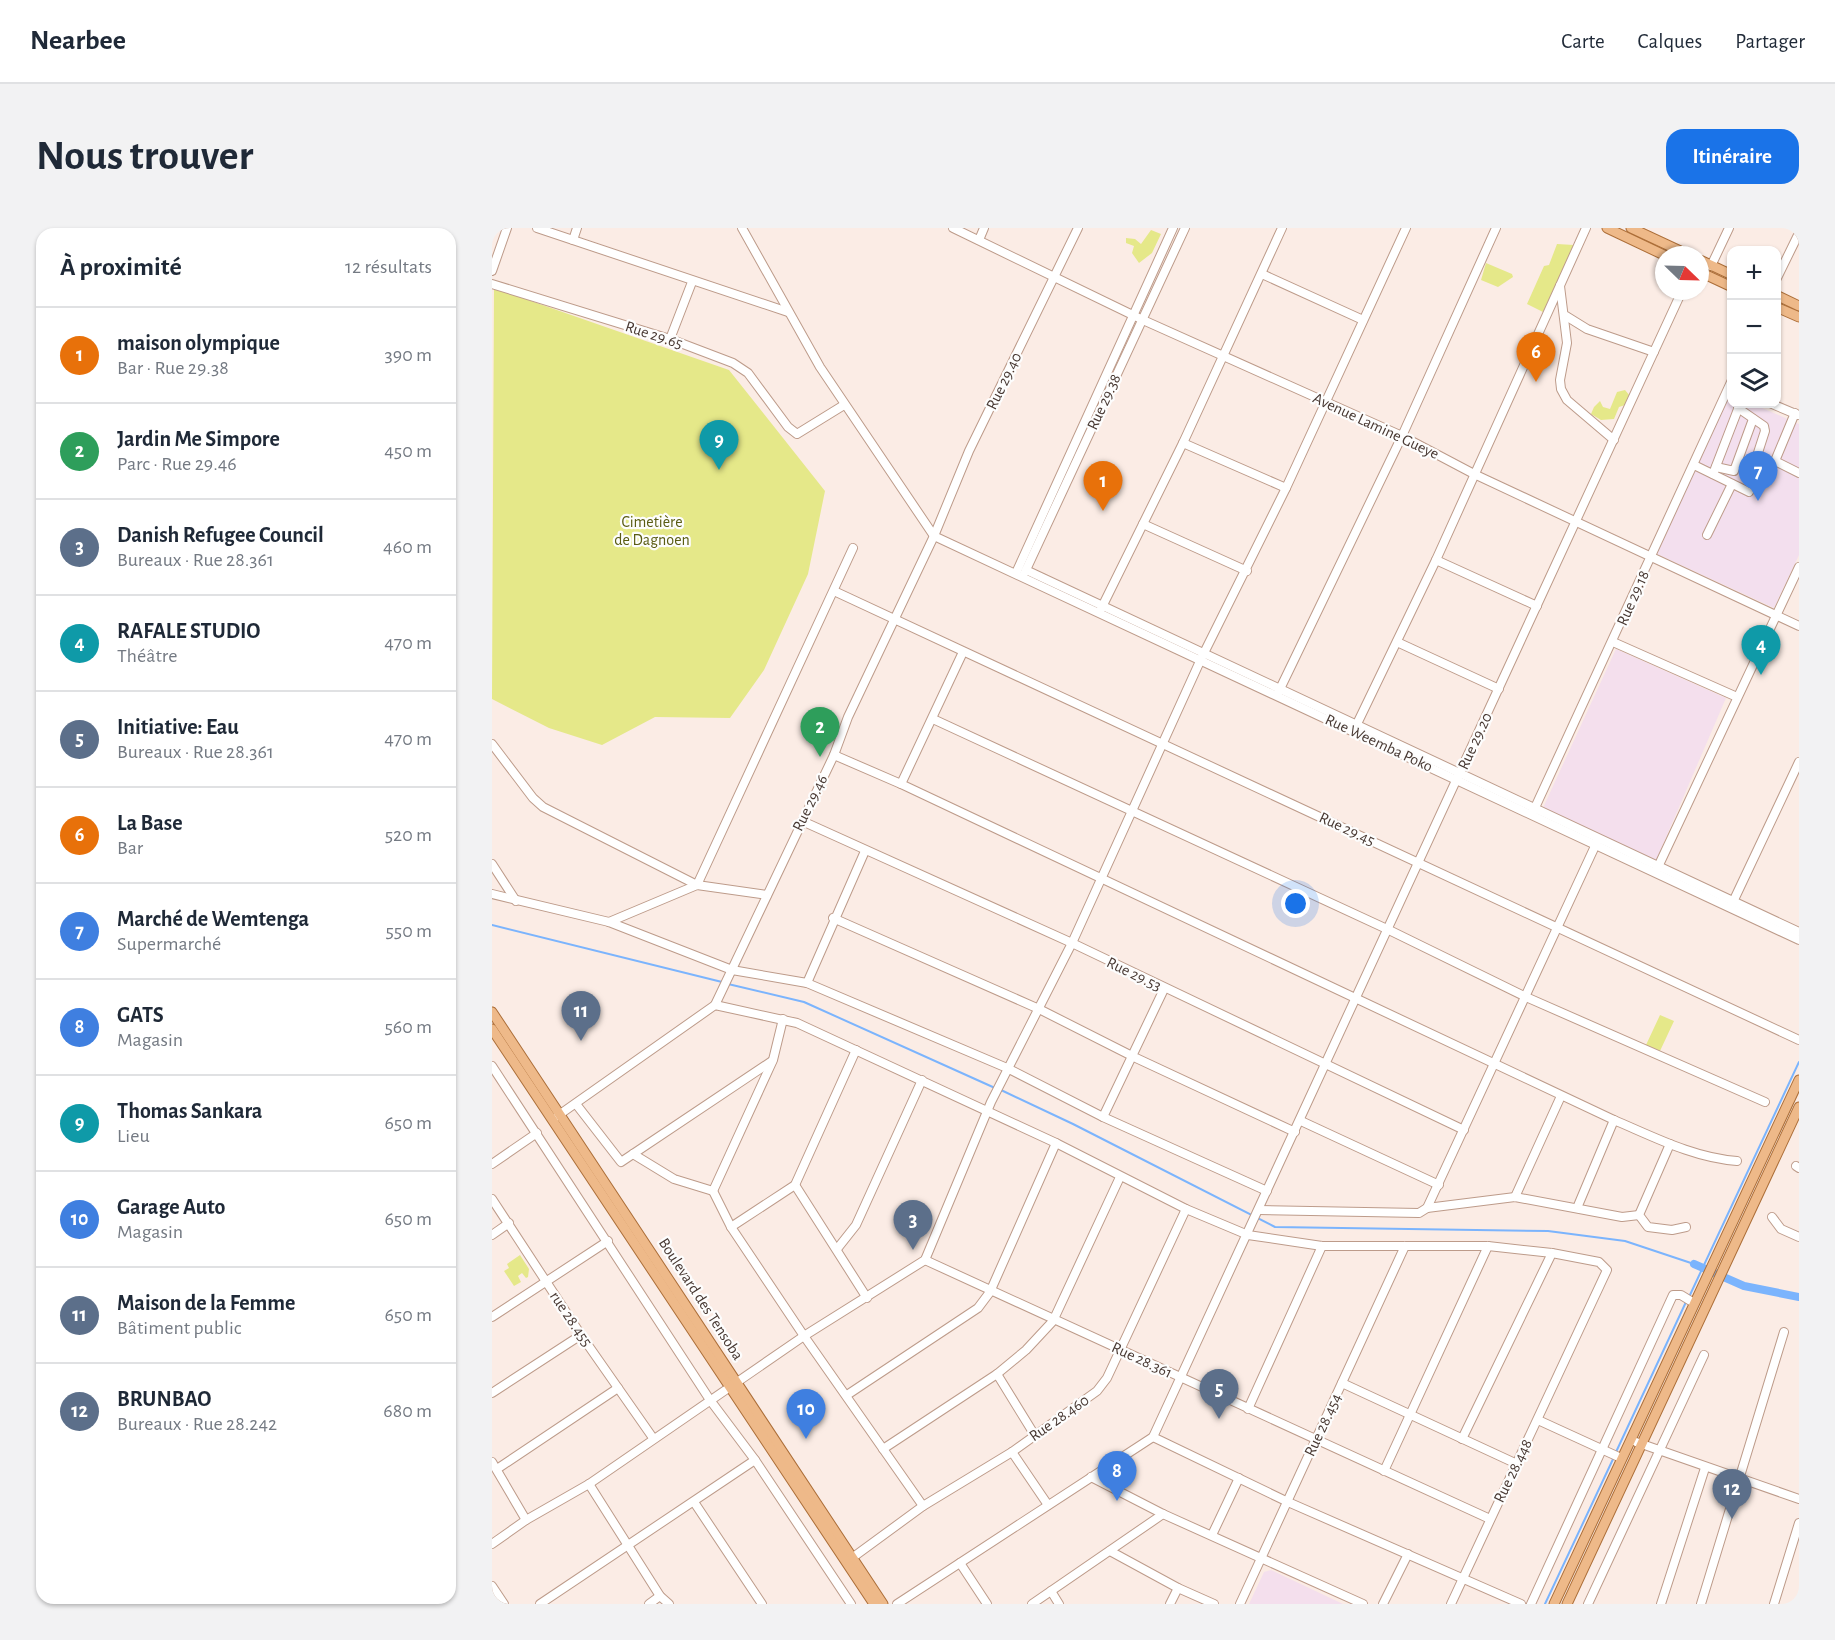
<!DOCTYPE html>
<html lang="fr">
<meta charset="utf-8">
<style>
:root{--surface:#fff;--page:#f2f2f3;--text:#1f2937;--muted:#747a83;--line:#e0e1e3;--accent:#1a73e8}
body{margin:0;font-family:"Alegreya Sans",sans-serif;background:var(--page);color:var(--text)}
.controls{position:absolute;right:18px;top:18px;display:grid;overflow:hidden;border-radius:12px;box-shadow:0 2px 4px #0004}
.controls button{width:54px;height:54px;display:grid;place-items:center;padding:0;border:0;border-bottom:2px solid var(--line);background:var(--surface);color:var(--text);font:30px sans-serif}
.compass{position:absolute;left:1163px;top:18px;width:54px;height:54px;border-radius:50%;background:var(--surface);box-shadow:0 2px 4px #0004;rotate:113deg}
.you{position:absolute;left:804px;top:676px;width:21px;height:21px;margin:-15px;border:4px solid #fff;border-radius:50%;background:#1a73e8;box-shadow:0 0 0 9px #1a73e833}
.badge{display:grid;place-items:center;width:39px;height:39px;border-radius:50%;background:var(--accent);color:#fff;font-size:20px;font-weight:700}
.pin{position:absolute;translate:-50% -50px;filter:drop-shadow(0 2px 3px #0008)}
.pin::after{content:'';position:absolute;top:32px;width:21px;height:18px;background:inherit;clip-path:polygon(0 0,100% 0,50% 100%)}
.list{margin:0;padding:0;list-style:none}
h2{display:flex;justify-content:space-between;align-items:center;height:78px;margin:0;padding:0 24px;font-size:26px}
h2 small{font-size:20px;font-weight:400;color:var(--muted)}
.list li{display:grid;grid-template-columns:39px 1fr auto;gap:18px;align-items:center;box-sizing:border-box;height:96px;padding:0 24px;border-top:2px solid var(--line)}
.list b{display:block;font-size:22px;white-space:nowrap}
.list p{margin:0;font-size:20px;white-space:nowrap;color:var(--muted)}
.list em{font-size:20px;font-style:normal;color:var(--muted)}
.icon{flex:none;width:33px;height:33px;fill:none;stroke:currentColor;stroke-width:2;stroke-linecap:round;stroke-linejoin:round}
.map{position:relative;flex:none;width:1307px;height:1376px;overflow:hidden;border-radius:18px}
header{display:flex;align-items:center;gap:36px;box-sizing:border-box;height:84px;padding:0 30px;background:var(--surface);border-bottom:2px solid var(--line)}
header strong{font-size:28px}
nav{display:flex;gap:33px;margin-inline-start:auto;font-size:21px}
.intro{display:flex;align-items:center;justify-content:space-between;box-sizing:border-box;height:144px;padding:0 36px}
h1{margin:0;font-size:42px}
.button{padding:15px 27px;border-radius:18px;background:var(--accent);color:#fff;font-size:21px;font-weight:700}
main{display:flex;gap:36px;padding:0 36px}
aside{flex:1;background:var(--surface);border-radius:18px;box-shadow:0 2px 4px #0004}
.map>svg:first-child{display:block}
.commercial{fill:#f3dfee}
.education{fill:#f4dfed}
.green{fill:#e5e889}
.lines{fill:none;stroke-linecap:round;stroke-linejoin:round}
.stream{stroke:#7bb4fd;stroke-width:2}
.canal{stroke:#7bb4fd;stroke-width:8}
.minor-casing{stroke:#bd9b8a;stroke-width:10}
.major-casing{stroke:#ac6e38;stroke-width:11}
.minor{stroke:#fff;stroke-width:8}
.major{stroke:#eeb989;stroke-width:9}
.labels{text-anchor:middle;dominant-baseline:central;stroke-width:4.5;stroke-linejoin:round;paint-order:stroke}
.street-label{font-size:16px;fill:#473832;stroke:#fdfdfd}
.park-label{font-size:16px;fill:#5a5c13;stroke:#fdfdfd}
</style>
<header>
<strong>Nearbee</strong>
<nav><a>Carte</a><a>Calques</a><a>Partager</a></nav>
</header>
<div class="intro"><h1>Nous trouver</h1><a class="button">Itinéraire</a></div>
<main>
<aside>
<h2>À proximité<small>12 résultats</small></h2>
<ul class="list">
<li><span class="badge" style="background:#e8710a">1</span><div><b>maison olympique</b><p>Bar · Rue 29.38</p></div><em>390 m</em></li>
<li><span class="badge" style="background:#2e9e5b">2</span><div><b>Jardin Me Simpore</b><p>Parc · Rue 29.46</p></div><em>450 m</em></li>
<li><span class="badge" style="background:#5c6f8a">3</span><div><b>Danish Refugee Council</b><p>Bureaux · Rue 28.361</p></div><em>460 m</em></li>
<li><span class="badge" style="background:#0f9aa8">4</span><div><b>RAFALE STUDIO</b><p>Théâtre</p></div><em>470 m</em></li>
<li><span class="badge" style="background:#5c6f8a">5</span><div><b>Initiative: Eau</b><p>Bureaux · Rue 28.361</p></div><em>470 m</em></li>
<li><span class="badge" style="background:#e8710a">6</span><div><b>La Base</b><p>Bar</p></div><em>520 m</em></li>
<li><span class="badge" style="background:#3f7fe0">7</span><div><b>Marché de Wemtenga</b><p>Supermarché</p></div><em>550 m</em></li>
<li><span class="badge" style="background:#3f7fe0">8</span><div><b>GATS</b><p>Magasin</p></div><em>560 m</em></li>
<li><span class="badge" style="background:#0f9aa8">9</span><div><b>Thomas Sankara</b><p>Lieu</p></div><em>650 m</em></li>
<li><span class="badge" style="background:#3f7fe0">10</span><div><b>Garage Auto</b><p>Magasin</p></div><em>650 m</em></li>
<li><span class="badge" style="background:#5c6f8a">11</span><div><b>Maison de la Femme</b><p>Bâtiment public</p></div><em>650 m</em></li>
<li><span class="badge" style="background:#5c6f8a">12</span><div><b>BRUNBAO</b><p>Bureaux · Rue 28.242</p></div><em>680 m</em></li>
</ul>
</aside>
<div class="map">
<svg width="1307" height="1376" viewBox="0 0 1307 1376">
<rect width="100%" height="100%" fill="#fbece5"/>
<path class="commercial" d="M 1238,165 L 1240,176 L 1261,176 L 1307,196 L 1307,327 L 1282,380 L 1165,326 Z"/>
<g class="education">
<path d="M 1124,421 L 1234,470 L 1163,635 L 1050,582 Z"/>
<path d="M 779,1342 L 851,1376 L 757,1376 L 772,1344 Z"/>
</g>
<g class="green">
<path d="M 659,2 L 669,6 L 660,25 L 647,35 L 640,25 L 642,18 L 634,15 L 634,10 L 643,11 L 649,16 Z"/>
<path d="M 1065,16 L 1082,17 L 1051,84 L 1035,76 L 1052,38 L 1057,37 Z"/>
<path d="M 994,35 L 1020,46 L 1021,49 L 1006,59 L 989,52 Z"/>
<path d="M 2,60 L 237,142 L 333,263 L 316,346 L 272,442 L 238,490 L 163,489 L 110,517 L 57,500 L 0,471 Z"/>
<path d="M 1133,162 L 1138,168 L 1136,176 L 1127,179 L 1122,191 L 1109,192 L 1099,186 L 1102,179 L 1108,173 L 1111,179 L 1118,181 L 1125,164 Z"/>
<path d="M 1168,787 L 1182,793 L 1168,823 L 1154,817 Z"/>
<path d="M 28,1027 L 37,1041 L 36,1049 L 34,1050 L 30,1045 L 26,1048 L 29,1054 L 22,1058 L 12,1043 L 17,1040 L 15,1036 Z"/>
</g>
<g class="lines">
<g class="stream">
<path d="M 0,697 L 230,754"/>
<path d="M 236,756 L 312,774 L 503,860"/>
<path d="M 509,862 L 581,896 L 783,999 L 1056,1003 L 1133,1013 L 1202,1036"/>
<path d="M 1197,1069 L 1307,834"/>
<path d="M 1124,1224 L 1194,1074"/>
<path d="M 1053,1376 L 1122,1229"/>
</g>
<path class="canal" d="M 1202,1036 L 1252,1058 L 1307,1069"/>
<defs>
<g id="minor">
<path d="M 45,0 L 296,84"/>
<path d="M 250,0 L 328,139 L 442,308 L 1307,712"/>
<path d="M 461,0 L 651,92 L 910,208 L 982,246 L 1307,398"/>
<path d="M 81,12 L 85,0"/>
<path d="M 487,12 L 492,0"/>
<path d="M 1219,38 L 1237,0"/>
<path d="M 0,43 L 15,0"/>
<path d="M 770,46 L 871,92"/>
<path d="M 1284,52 L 1307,5"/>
<path d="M 0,56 L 178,111 L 241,135 L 256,145 L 296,199 L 305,206 L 352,177"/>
<path d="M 1068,58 L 1075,115 L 1068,152 L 1069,161 L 1075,172 L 1122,212"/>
<path d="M 1074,88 L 1095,101 L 1162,124"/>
<path d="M 178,111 L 200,54"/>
<path d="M 1280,176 L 1306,187"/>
<path d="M 1246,180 L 1272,198 L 1273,203 L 1262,237"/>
<path d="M 1303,185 L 1283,233 L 1307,245"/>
<path d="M 691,215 L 794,260"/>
<path d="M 1202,237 L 1257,264"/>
<path d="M 1224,239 L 1242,243 L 1261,191"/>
<path d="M 1221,246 L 1248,176"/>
<path d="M 651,296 L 755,343"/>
<path d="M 1215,307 L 1240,256"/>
<path d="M 944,332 L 1045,378"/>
<path d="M 534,342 L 1307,704"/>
<path d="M 533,344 L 693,0"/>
<path d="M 524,345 L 681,0"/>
<path d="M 342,363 L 1307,812"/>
<path d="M 609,381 L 691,215 L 790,0"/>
<path d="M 905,414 L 1007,461"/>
<path d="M 1121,414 L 1245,469"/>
<path d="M 787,463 L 910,208 L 1004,0"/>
<path d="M 441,491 L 897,702 L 1034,769 L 1273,874"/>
<path d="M 863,500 L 944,332 L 1094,0"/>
<path d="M 0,516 L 41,570 L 51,579 L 205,657 L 361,320"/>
<path d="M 342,527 L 409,556 L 1122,892 C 1162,909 1202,930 1245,933"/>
<path d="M 409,556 L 471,424"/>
<path d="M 1041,584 L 1240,152"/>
<path d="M 310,593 L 580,715 L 972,902"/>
<path d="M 0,636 L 24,673"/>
<path d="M 1165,641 L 1307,339"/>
<path d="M 0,666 L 117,694 L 240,742 L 315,755 L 515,840 L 611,889 L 775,963"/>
<path d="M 1240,676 L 1307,534"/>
<path d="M 341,690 L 547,781 L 644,830 L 803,904"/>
<path d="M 117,694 L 205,657 L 275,667"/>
<path d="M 315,755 L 373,623"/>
<path d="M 223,777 L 342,527 L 356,489 L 442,308 L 477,223 L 586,0"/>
<path d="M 0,838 L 218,1172 L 263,1232 L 359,1376"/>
<path d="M 84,876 L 129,934 L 280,833"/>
<path d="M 64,889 L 223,777 L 305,795 L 564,915 L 694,981 L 756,1007 L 830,1018 L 996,1018 L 1060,1025 L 1107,1034 L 1115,1042 L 959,1376"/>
<path d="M 611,889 L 672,761"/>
<path d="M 809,893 L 947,957"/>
<path d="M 1178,916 L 1147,987 L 1156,999 L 1180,1002 L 1194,999"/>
<path d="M 141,926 L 182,951 L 221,963 L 281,832 L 291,791"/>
<path d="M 0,936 L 45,905"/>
<path d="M 1304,938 L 1307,940"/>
<path d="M 303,957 L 375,1070"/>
<path d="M 221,963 L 239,999 L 312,1108 L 431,1278"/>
<path d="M 1023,969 L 1069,868"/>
<path d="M 0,971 L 89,1107 L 161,1210"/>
<path d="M 935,980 L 1023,969 L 1130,989 L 1147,987"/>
<path d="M 1085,980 L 1122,892"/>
<path d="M 767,982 L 927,985 L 935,980 L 1104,616"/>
<path d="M 1280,989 L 1289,1001 L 1307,1009"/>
<path d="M 239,999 L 303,957 L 364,822"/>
<path d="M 0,1007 L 17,995"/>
<path d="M 345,1021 L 364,997 L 430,852"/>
<path d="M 433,1032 L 998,1291"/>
<path d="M 0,1089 L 116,1013"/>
<path d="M 505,1146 L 542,1206"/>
<path d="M 850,1155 L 1025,1236"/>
<path d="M 0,1165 L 89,1107"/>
<path d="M 355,1167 L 486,1080 L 498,1064 L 564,915"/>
<path d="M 756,1181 L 830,1018"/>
<path d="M 1046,1192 L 1129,1230"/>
<path d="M 661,1209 L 796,1274 L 1029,1376"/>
<path d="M 970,1211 L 1060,1025"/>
<path d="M 1144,1214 L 1307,1271"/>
<path d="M 391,1221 L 505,1146 L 534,1122 L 561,1093 L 628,949"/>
<path d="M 520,1224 L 556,1277"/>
<path d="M 0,1234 L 34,1292"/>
<path d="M 5,1241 L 126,1160"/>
<path d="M 892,1243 L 996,1018"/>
<path d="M 599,1249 L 671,1286 L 871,1376"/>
<path d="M 97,1256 L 168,1368 L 177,1376"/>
<path d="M 202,1274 L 270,1376"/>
<path d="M 720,1307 L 747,1250"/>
<path d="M 0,1316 L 34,1292 L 97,1256 L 312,1108 L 433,1032 L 499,874 L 580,715 L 709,431 L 794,260 L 914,0"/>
<path d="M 618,1323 L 686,1360 L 722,1376"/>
<path d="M 360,1330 L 431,1278 L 520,1224 L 605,1163 L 615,1150 L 694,981"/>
<path d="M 468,1335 L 495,1376"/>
<path d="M 0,1358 L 12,1376"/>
<path d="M 559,1363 L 567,1376"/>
<path d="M 48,1376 L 263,1232"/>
<path d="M 157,1376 L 168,1368"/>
<path d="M 405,1376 L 661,1209 L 1190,63"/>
<path d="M 540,1376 L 671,1286"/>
<path d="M 678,1376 L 686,1360"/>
<path d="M 748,1376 L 913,1018"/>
<path d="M 891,1376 L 916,1326"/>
<path d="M 1039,1376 L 1181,1067 L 1189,1067 L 1202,1075"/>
<path d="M 1096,1376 L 1212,1127"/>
<path d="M 1169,1376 L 1213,1240"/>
<path d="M 1209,1376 L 1292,1104"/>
<path d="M 1282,1376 L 1307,1295"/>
</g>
<g id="major">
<path d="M 1115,0 L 1172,27"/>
<path d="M 1139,0 L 1197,27"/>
<path d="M 1208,32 L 1240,47"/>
<path d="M 1208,44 L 1240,59"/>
<path d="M 1284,67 L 1307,78"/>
<path d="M 1284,79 L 1307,89"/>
<path d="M 0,784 L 391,1376"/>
<path d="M 0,801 L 382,1376"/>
<path d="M 1062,1376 L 1307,852"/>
<path d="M 1075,1376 L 1307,879"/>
</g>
</defs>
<use href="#minor" class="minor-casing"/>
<use href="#major" class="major-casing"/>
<use href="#minor" class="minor"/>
<use href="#major" class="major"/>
</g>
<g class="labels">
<g class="street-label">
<text transform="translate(162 107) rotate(18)">Rue 29.65</text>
<text transform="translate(512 153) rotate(-64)">Rue 29.40</text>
<text transform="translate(612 174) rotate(-65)">Rue 29.38</text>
<text transform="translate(884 198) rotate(25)">Avenue Lamine Gueye</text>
<text transform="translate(1141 370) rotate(-66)">Rue 29.18</text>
<text transform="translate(983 513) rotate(-65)">Rue 29.20</text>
<text transform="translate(887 515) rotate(25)">Rue Weemba Poko</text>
<text transform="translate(318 575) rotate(-64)">Rue 29.46</text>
<text transform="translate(855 601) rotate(25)">Rue 29.45</text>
<text transform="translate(642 746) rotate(26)">Rue 29.53</text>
<text transform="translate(209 1071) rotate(57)">Boulevard des Tensoba</text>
<text transform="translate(79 1091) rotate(56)">rue 28.455</text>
<text transform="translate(650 1132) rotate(25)">Rue 28.361</text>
<text transform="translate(567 1190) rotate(-35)">Rue 28.460</text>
<text transform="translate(831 1197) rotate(-65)">Rue 28.454</text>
<text transform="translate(1021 1243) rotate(-64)">Rue 28.448</text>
</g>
<g class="park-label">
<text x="160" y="294">Cimetière<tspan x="160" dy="18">de Dagnoen</tspan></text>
</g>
</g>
</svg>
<div class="controls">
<button>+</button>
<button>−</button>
<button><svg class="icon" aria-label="layers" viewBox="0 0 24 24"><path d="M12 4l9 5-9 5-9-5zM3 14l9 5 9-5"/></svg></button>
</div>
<svg class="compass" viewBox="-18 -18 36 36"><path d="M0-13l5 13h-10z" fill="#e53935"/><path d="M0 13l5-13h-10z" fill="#747a83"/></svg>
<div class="you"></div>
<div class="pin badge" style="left:611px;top:283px;background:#e8710a">1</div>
<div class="pin badge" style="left:328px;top:529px;background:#2e9e5b">2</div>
<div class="pin badge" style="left:421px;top:1022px;background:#5c6f8a">3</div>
<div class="pin badge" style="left:1269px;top:447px;background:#0f9aa8">4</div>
<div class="pin badge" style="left:727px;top:1191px;background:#5c6f8a">5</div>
<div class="pin badge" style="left:1044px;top:154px;background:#e8710a">6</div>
<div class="pin badge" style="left:1266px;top:273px;background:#3f7fe0">7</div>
<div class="pin badge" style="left:625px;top:1273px;background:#3f7fe0">8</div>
<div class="pin badge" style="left:227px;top:242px;background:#0f9aa8">9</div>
<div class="pin badge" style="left:314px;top:1211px;background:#3f7fe0">10</div>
<div class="pin badge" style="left:89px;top:813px;background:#5c6f8a">11</div>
<div class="pin badge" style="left:1240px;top:1291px;background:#5c6f8a">12</div>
</div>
</main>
